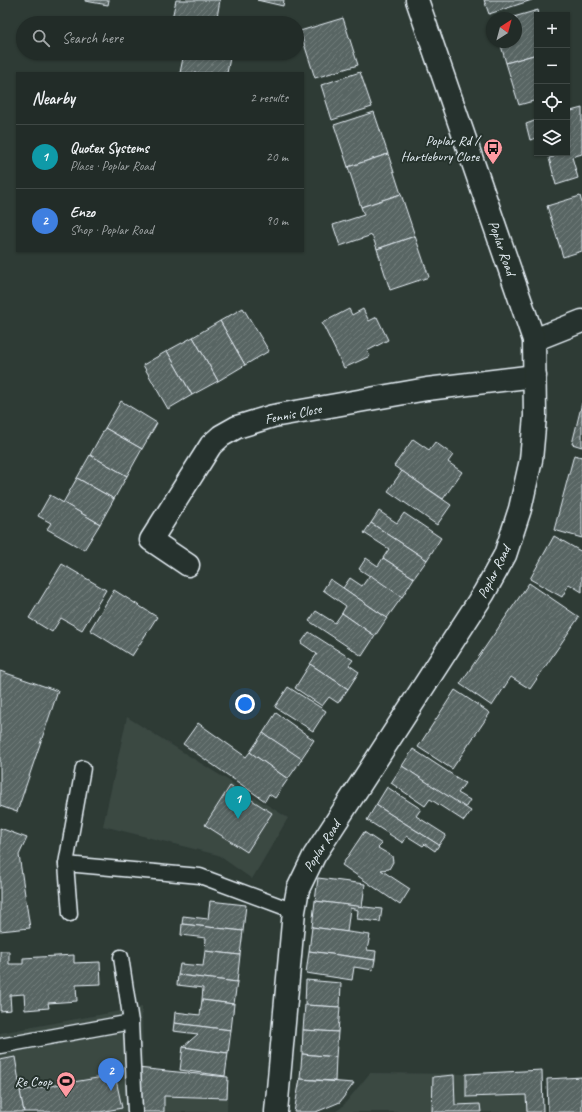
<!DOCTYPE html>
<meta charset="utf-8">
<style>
:root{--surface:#222c28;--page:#2e3834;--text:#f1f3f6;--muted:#a2a7a8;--line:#3f4845;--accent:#d6ab8b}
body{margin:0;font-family:Caveat,sans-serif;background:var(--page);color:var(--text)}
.controls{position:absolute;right:12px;top:12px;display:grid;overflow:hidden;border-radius:0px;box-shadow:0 1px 3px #0004}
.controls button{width:36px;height:36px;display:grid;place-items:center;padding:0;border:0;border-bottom:1px solid var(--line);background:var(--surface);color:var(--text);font:20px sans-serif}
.compass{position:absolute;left:486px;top:12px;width:36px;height:36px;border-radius:50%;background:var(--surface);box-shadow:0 1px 3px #0004;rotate:36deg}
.you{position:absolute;left:245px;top:704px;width:14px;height:14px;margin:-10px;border:3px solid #fff;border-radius:50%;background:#1a73e8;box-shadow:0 0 0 6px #1a73e833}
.badge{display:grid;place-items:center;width:26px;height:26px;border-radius:50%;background:var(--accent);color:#fff;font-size:13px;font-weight:700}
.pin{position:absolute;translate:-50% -33px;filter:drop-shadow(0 1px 2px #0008)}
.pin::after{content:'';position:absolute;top:21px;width:14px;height:12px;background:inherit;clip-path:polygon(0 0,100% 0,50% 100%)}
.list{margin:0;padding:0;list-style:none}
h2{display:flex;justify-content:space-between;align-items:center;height:52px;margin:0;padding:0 16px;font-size:17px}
h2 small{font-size:13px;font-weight:400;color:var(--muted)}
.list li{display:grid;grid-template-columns:26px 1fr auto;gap:12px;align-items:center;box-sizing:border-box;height:64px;padding:0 16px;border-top:1px solid var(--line)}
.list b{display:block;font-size:15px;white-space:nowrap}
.list p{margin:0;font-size:13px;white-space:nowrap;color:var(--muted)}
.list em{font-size:13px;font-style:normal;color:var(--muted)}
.icon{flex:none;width:22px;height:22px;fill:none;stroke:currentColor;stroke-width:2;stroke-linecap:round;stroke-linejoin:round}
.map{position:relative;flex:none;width:582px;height:1112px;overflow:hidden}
.search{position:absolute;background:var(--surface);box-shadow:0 1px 3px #0004;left:16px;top:16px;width:288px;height:44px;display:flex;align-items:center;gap:10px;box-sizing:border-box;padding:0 14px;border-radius:22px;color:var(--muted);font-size:15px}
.panel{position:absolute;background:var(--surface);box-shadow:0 1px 3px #0004;left:16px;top:72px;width:288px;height:180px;border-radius:0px}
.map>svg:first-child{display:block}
.built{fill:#3b4843}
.building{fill:url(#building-hatch);stroke:#e8f1f8}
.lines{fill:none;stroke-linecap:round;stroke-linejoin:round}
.service-casing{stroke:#e8f1f8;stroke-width:17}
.minor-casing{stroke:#e8f1f8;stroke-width:25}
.service{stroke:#26332d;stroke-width:14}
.minor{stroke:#26332d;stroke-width:22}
.labels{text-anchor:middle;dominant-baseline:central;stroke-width:4;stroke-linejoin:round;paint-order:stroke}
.poi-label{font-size:14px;fill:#e8f1f8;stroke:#26332d;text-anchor:end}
.street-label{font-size:14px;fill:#e8f1f8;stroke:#26332d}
</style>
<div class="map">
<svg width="582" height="1112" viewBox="0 0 582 1112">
<defs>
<pattern id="building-hatch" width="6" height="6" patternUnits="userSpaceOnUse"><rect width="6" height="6" fill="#596563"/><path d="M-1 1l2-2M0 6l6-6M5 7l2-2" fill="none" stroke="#717c7a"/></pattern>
</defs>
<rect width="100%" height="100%" fill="#2e3b35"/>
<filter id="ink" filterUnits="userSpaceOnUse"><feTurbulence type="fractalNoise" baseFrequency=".025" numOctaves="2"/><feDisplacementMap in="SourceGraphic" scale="8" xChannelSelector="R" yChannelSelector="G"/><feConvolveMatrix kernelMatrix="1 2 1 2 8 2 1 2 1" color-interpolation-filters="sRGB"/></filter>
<g filter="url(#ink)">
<g class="built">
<path d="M 127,717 L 288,818 L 252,879 L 218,855 L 103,826 Z"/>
<path d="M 142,1007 L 143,1068 L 228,1077 L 227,1112 L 0,1112 L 0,1033 Z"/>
<path d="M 542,1070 L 543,1112 L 335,1112 L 342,1107 L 370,1073 L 466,1074 Z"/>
</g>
<g class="building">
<path d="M 85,0 L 109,0 L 108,5 L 85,1 Z"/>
<path d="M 176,0 L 220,0 L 216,23 L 171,23 Z"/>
<path d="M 257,0 L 284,0 L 283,6 Z"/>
<path d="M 484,0 L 532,0 L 489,14 Z"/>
<path d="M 538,10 L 539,15 L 537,15 L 537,54 L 506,63 L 500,42 L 516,42 L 516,18 L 510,18 Z"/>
<path d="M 343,18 L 358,65 L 315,78 L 300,31 Z"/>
<path d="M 184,53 L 231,53 L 227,73 L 180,73 Z"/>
<path d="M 537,54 L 537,100 L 519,105 L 506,63 Z"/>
<path d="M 360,72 L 372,107 L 332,120 L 321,85 Z"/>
<path d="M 582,108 L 582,154 L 572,157 L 578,178 L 556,185 L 549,158 L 554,157 L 553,153 L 567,153 L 567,112 Z"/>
<path d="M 374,112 L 388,154 L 348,167 L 334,125 Z"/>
<path d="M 537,120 L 537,138 L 530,140 L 526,124 Z"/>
<path d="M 388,154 L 401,194 L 361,207 L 348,167 Z"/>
<path d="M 401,194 L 415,236 L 377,249 L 372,235 L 340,246 L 333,225 L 364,215 L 361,207 Z"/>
<path d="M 580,196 L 582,203 L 582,251 L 563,257 L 547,206 Z"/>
<path d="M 415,236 L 429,277 L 390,290 L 377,249 Z"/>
<path d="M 243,308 L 269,351 L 245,365 L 220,321 Z"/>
<path d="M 349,309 L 352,315 L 363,309 L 369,321 L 377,317 L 388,340 L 367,351 L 370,356 L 344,368 L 322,323 Z"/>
<path d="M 220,321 L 245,365 L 218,381 L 193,337 Z"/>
<path d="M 193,337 L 218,381 L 192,395 L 167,351 Z"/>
<path d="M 167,351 L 192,395 L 168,409 L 143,365 Z"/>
<path d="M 121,401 L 157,423 L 142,449 L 105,428 Z"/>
<path d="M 582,403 L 582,447 L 572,444 Z"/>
<path d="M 105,428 L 142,449 L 127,476 L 90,455 Z"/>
<path d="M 413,439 L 429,450 L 435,442 L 453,455 L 448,462 L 462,472 L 443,499 L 394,466 Z"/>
<path d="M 90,455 L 127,476 L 114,499 L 77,478 Z"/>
<path d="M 574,455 L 582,457 L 582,538 L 554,530 Z"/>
<path d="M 402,471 L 451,505 L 437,525 L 388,491 Z"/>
<path d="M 77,478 L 114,499 L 100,524 L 63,503 Z"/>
<path d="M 50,495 L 100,524 L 84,550 L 47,529 L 51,523 L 38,516 Z"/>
<path d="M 379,511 L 397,523 L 404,513 L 441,538 L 427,560 L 371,523 Z"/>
<path d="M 371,523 L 427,560 L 414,578 L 383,558 L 389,549 L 364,533 Z"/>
<path d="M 554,536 L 582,552 L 582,592 L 569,584 L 562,597 L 530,579 Z"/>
<path d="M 366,558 L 378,566 L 383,558 L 414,578 L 402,597 L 359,569 Z"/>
<path d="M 62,564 L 106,590 L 82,630 L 61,618 L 52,632 L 29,618 Z"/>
<path d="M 370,575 L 402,597 L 387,618 L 343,588 L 350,578 L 362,586 Z"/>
<path d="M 330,579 L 387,618 L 375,636 L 342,613 L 346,606 L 323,590 Z"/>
<path d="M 529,583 L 579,617 L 530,689 L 511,677 L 492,706 L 460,684 Z"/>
<path d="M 114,590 L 157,617 L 132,656 L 90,630 Z"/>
<path d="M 316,611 L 335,623 L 342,613 L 375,636 L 362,656 L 309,621 Z"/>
<path d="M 309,632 L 353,660 L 349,665 L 359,672 L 348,689 L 310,664 L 317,654 L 301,643 Z"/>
<path d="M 310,664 L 348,689 L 338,703 L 329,697 L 322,706 L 295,688 Z"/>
<path d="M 0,671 L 58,691 L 17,812 L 0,806 Z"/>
<path d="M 288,687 L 326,711 L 313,731 L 275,707 Z"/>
<path d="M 455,690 L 490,713 L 452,769 L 418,747 Z"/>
<path d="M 276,713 L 314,740 L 301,759 L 263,733 Z"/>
<path d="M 198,723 L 246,757 L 250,752 L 288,779 L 275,798 L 269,794 L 265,801 L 183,744 Z"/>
<path d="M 263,733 L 302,759 L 288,779 L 250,752 Z"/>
<path d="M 413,749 L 465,783 L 458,793 L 470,800 L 465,808 L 402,766 Z"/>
<path d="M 402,766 L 471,811 L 464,821 L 430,799 L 425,806 L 391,783 Z"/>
<path d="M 230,786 L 272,813 L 247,852 L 205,825 Z"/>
<path d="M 387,787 L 421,809 L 416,816 L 446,835 L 439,845 L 376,805 Z"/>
<path d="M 376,805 L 439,845 L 435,851 L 425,844 L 423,846 L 407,836 L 403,843 L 367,820 Z"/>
<path d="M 0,828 L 27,838 L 19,855 L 30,928 L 0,931 Z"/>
<path d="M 364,832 L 382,844 L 378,848 L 392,856 L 393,862 L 389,869 L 381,870 L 410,889 L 400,905 L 342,865 Z"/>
<path d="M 318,878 L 365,884 L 362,907 L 315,901 Z"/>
<path d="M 210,901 L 246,905 L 243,931 L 182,924 L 183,916 L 208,919 Z"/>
<path d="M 315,901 L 382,909 L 380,922 L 357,919 L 358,910 L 350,908 L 347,932 L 312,927 Z"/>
<path d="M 182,924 L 243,931 L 240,955 L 205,951 L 206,938 L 181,935 Z"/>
<path d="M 312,927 L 370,935 L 367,950 L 376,951 L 375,960 L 309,951 Z"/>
<path d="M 0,951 L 9,951 L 9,964 L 23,964 L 23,958 L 74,955 L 74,963 L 100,962 L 101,984 L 76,985 L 77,1001 L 48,1003 L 49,1008 L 25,1010 L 24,994 L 10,995 L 11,1010 L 0,1011 Z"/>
<path d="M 205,951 L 240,955 L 237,982 L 178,975 L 180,964 L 203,966 Z"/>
<path d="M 309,951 L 375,960 L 373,970 L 354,967 L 352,980 L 306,973 Z"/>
<path d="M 178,975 L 237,982 L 234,1004 L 202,1000 L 203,988 L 177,985 Z"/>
<path d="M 306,980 L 341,983 L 340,1007 L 305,1005 Z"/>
<path d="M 202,1000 L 234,1004 L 231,1030 L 174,1023 L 175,1012 L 200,1015 Z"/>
<path d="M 305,1005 L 340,1007 L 338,1032 L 303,1030 Z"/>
<path d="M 174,1023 L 231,1030 L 228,1053 L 183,1047 L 198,1034 L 173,1031 Z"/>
<path d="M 303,1030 L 338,1032 L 336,1057 L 302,1054 Z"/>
<path d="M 183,1047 L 228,1053 L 225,1076 L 180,1070 Z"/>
<path d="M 302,1054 L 336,1057 L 335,1081 L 300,1079 Z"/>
<path d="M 15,1057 L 24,1112 L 0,1112 L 0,1060 Z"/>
<path d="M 137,1068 L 228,1077 L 227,1098 L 164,1096 L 164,1112 L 140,1112 Z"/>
<path d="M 542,1070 L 543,1112 L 527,1112 L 526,1095 L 466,1097 L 466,1074 Z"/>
<path d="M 115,1075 L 122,1108 L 100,1112 L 24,1112 L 20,1091 Z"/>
<path d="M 454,1075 L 455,1105 L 480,1104 L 481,1112 L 432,1112 L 433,1077 Z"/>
<path d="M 582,1077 L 582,1112 L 548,1112 L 547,1079 Z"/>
<path d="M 300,1079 L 354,1083 L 340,1102 L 316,1112 L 294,1112 Z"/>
</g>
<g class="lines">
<defs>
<g id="service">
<path d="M 66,864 L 200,876 L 294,911"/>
<path d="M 70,914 L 66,864 L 83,768"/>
<path d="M 121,957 L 131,1022"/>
<path d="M 0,1046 L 131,1022 L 135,1112"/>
</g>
<g id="minor">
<path d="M 534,340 L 582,321"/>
<path d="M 188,565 L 151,540 L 211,445 L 221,436 L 237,427 L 273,416 L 427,389 L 535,376"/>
<path d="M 276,1112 L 294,911 L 298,889 L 314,856 L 484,593 L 505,555 L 520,509 L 531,460 L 535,416 L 534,340 L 417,0"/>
</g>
</defs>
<use href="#service" class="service-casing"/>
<use href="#minor" class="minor-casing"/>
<use href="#service" class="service"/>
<use href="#minor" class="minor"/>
</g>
</g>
<defs>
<symbol id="bus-pin" viewBox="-11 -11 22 30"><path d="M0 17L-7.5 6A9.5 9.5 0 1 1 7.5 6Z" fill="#ff9aa2" stroke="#26332d"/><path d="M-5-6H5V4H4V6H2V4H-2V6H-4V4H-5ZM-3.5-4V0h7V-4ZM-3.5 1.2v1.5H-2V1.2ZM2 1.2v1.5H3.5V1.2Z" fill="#111"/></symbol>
<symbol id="stadium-pin" viewBox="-11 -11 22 30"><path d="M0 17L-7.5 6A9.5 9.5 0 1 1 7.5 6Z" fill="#ff9aa2" stroke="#26332d"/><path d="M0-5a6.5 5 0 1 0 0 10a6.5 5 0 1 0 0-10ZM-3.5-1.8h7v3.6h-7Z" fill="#111"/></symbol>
</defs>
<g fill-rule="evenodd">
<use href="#bus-pin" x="482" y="137" width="22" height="30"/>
<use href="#stadium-pin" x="55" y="1070" width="22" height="30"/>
</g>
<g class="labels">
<g class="poi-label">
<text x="479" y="140">Poplar Rd /<tspan x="479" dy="16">Hartlebury Close</tspan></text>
<text x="52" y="1081">Re Coop</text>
</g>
<g class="street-label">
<text transform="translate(502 248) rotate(71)">Poplar Road</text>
<text transform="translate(293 414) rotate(-11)">Fennis Close</text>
<text transform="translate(494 572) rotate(-63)">Poplar Road</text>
<text transform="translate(322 846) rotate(-58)">Poplar Road</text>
</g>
</g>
</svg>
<div class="controls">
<button>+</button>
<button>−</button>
<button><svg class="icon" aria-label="locate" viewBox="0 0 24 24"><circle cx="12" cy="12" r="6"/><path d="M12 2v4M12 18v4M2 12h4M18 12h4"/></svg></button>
<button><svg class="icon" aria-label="layers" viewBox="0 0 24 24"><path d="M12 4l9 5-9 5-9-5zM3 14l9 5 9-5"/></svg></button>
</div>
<svg class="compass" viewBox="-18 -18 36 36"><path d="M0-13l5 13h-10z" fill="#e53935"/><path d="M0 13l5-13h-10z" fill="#a2a7a8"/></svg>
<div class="you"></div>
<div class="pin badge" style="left:238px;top:819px;background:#0f9aa8">1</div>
<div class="pin badge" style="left:111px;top:1091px;background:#3f7fe0">2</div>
<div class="search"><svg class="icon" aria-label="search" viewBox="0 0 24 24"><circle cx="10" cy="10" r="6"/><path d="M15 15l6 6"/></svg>Search here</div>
<section class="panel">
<h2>Nearby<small>2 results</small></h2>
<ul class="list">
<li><span class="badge" style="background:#0f9aa8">1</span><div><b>Quotex Systems</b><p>Place · Poplar Road</p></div><em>20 m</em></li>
<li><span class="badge" style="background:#3f7fe0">2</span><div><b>Enzo</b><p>Shop · Poplar Road</p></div><em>90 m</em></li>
</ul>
</section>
</div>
